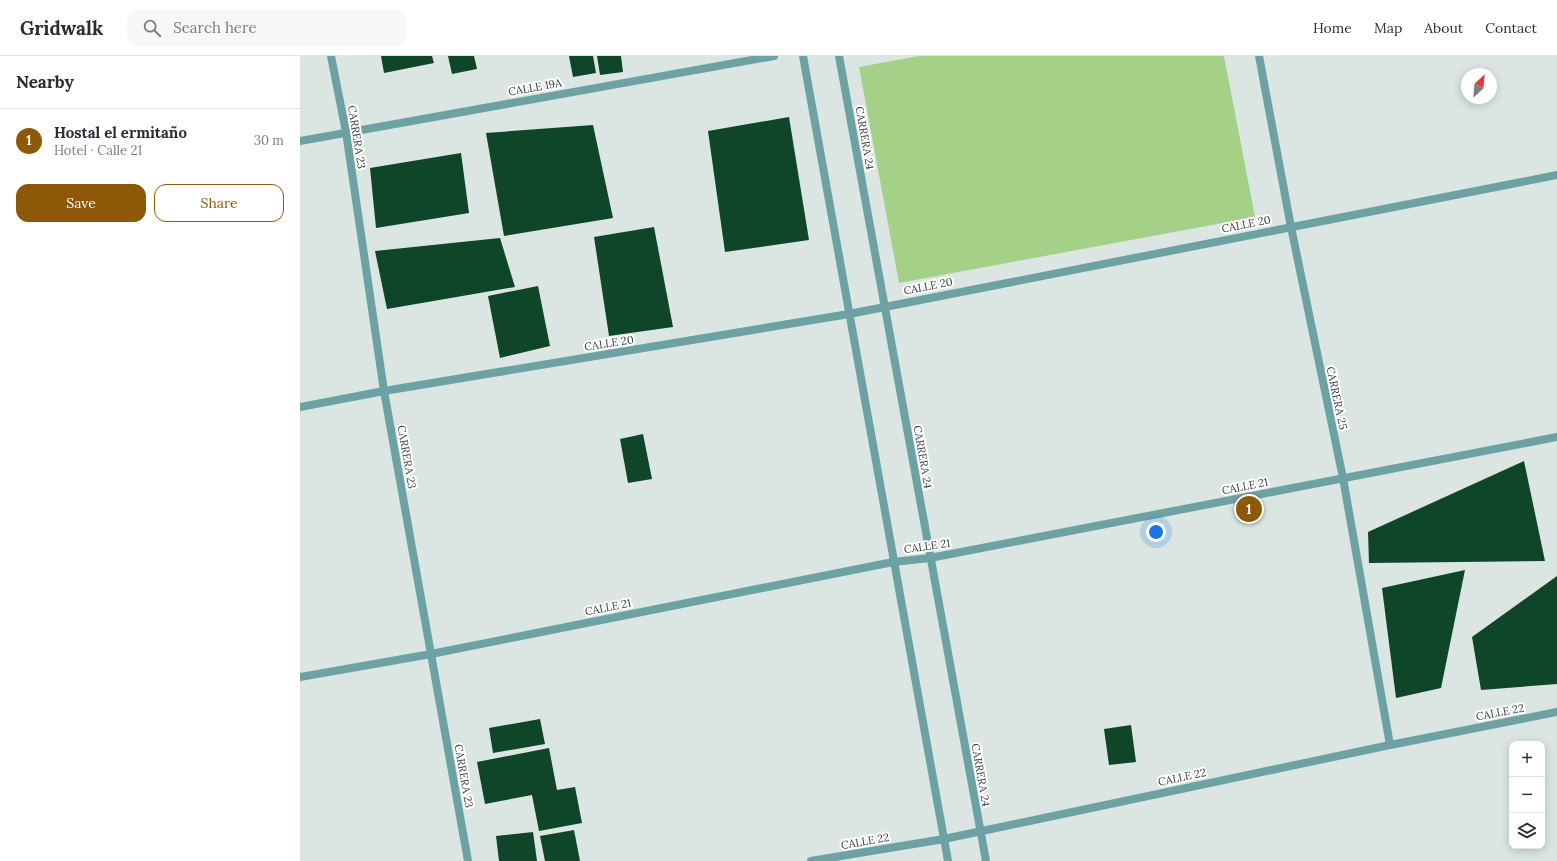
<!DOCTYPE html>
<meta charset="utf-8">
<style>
:root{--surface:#fff;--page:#f7f7f7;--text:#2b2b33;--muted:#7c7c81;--line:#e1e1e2;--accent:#8d5807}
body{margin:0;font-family:Lora,serif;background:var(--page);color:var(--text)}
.controls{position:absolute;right:12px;bottom:12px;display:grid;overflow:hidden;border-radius:8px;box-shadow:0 2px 10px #0003}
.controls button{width:36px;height:36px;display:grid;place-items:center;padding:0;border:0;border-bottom:1px solid var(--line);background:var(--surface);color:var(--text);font:20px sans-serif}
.compass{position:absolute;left:1161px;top:12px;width:36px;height:36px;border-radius:50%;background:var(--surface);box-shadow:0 2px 10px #0003;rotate:26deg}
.you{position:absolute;left:856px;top:476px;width:14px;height:14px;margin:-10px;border:3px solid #fff;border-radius:50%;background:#1a73e8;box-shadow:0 0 0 6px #1a73e833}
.badge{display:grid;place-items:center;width:26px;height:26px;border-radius:50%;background:var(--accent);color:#fff;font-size:13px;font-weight:700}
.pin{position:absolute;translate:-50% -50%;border:2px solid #fff;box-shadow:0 1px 4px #0006}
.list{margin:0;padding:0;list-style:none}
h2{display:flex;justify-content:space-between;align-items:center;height:52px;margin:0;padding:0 16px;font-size:17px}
h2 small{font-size:13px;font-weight:400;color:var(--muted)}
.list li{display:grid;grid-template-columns:26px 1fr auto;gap:12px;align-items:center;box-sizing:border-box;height:64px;padding:0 16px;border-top:1px solid var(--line)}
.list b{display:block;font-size:15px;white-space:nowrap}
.list p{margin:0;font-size:13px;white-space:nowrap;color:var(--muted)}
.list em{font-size:13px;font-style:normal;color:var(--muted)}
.actions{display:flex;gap:8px;padding:12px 16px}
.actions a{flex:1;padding:9px 0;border:1px solid var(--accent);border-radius:12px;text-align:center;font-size:14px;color:var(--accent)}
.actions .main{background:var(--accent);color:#fff}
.icon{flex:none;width:22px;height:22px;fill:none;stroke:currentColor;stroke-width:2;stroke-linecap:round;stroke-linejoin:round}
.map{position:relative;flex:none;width:1257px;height:805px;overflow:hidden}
header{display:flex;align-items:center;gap:24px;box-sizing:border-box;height:56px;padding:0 20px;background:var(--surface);border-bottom:1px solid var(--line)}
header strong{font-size:19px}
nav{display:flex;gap:22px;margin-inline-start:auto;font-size:14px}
.search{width:280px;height:36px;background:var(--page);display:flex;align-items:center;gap:10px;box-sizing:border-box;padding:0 14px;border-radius:12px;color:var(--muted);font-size:15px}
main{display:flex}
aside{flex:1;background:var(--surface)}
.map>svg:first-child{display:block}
.green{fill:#a5d087}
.building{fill:#0f4528}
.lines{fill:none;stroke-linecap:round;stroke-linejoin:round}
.minor{stroke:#6ca2a3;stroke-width:8}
.tertiary{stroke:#6ca2a3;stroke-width:8}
.labels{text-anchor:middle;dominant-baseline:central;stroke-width:4;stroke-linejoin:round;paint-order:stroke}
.street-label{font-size:11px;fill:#383c3b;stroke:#fff}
</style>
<header>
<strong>Gridwalk</strong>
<div class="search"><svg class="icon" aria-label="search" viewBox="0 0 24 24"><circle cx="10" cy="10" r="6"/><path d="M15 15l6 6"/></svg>Search here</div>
<nav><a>Home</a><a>Map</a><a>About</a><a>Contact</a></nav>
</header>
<main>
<aside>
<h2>Nearby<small></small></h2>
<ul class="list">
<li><span class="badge">1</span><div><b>Hostal el ermitaño</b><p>Hotel · Calle 21</p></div><em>30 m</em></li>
</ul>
<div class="actions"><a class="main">Save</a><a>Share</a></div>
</aside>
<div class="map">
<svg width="1257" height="805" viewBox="0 0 1257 805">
<rect width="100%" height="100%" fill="#dbe5e2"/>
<path class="green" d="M 619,0 L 924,0 L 955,161 L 599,227 L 559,11 Z"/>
<g class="building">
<path d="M 81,0 L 132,0 L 134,7 L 84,17 Z"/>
<path d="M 148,0 L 174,0 L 177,13 L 152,18 Z"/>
<path d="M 269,0 L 293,0 L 296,17 L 273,21 Z"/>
<path d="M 297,0 L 321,0 L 323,16 L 300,19 Z"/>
<path d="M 489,61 L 509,184 L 425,196 L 408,75 Z"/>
<path d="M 293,69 L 313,162 L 204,180 L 186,77 Z"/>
<path d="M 161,97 L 169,157 L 76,172 L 70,112 Z"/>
<path d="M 354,171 L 373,271 L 309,280 L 294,181 Z"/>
<path d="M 200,182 L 215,231 L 87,253 L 75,195 Z"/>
<path d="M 238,230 L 250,290 L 200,302 L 188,240 Z"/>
<path d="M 343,378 L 352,423 L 328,427 L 320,383 Z"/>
<path d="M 1224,405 L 1245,505 L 1069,507 L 1068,476 Z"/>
<path d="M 1165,514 L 1141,632 L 1096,642 L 1082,532 Z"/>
<path d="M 1257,520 L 1257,628 L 1181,634 L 1172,581 Z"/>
<path d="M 240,663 L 245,688 L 193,697 L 189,672 Z"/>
<path d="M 831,669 L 836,706 L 809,709 L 804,673 Z"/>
<path d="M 249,692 L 257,734 L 275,731 L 282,767 L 239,775 L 232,739 L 185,748 L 177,706 Z"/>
<path d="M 274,774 L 280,805 L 245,805 L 240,780 Z"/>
<path d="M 233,776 L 237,805 L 199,805 L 196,780 Z"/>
</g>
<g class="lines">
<g class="minor">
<path d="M 31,0 L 46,76 L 84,335 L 168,805"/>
<path d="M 959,0 L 991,171 L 1043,422 L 1090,689"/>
<path d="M 0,85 L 474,0"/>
<path d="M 0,351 L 84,335 L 549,258 L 1257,119"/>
<path d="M 0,621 L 131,598 L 593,506 L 630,502 L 1257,381"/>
<path d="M 511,805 L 644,783 L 1090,689 L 1257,656"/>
</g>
<g class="tertiary">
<path d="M 503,0 L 648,805"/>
<path d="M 539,0 L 686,805"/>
</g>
</g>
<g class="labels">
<g class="street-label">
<text transform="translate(235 31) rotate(-10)">CALLE 19A</text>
<text transform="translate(57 81) rotate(81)">CARRERA 23</text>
<text transform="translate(565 82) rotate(80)">CARRERA 24</text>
<text transform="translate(946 168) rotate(-11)">CALLE 20</text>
<text transform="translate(628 230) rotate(-11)">CALLE 20</text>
<text transform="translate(309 287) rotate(-9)">CALLE 20</text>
<text transform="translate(1037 342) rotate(78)">CARRERA 25</text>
<text transform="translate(107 401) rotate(80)">CARRERA 23</text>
<text transform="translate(623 401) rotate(80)">CARRERA 24</text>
<text transform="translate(945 430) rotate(-11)">CALLE 21</text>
<text transform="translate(627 490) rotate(-8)">CALLE 21</text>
<text transform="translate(308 551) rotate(-11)">CALLE 21</text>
<text transform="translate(1200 656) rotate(-11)">CALLE 22</text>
<text transform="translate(681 719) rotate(80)">CARRERA 24</text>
<text transform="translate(164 720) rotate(80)">CARRERA 23</text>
<text transform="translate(882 721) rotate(-12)">CALLE 22</text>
<text transform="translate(565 785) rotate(-10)">CALLE 22</text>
</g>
</g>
</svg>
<div class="controls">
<button>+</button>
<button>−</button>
<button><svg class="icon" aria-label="layers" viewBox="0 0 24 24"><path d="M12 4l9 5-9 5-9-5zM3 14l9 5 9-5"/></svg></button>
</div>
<svg class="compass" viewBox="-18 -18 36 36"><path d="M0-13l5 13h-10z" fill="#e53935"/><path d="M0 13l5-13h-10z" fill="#7c7c81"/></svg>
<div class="you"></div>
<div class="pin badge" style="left:949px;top:453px">1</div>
</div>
</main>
